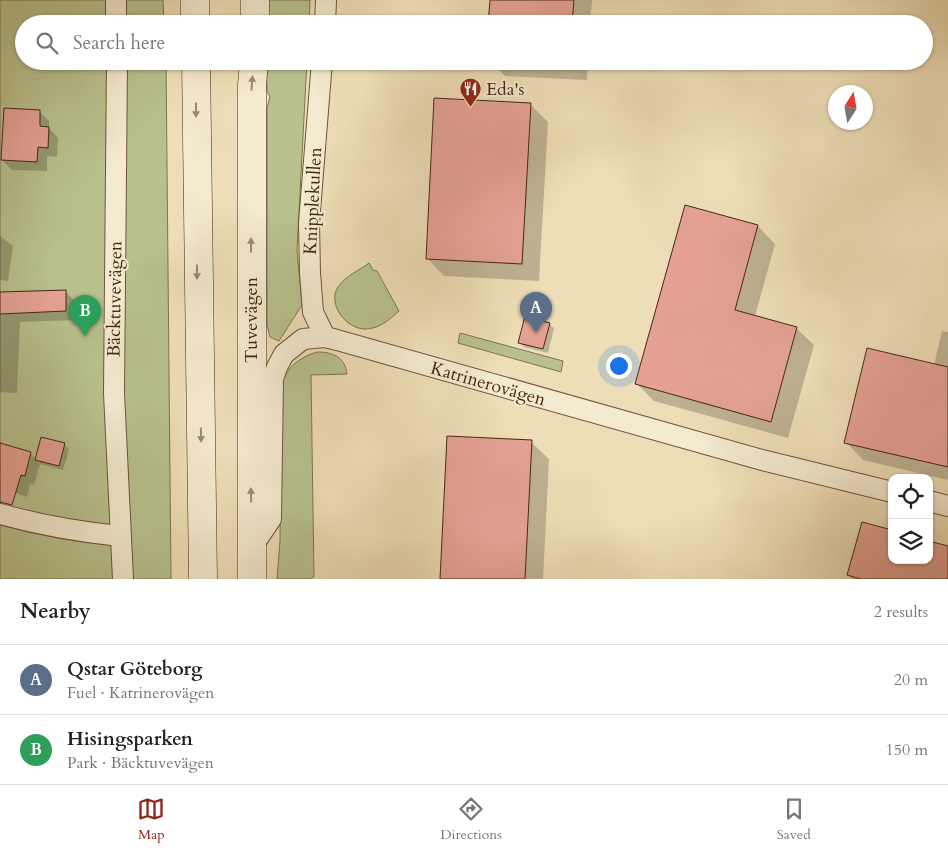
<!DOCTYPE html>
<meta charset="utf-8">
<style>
:root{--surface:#fff;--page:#f6f6f6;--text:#222;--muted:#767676;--line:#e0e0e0;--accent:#8f2418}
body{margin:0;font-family:Cardo,serif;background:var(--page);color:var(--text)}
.controls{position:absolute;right:15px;bottom:15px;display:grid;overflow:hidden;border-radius:10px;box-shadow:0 1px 4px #0004}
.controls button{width:45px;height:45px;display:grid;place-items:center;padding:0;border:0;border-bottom:1px solid var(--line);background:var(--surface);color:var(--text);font:25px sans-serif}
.compass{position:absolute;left:828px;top:85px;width:45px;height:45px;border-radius:50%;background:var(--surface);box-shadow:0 1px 4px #0004;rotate:11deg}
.you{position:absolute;left:618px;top:365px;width:18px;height:18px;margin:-12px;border:4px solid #fff;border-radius:50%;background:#1a73e8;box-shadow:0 0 0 8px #1a73e833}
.badge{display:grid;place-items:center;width:32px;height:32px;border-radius:50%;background:var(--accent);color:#fff;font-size:16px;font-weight:700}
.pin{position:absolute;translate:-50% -41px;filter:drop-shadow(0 1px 2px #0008)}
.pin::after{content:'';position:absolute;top:26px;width:18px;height:15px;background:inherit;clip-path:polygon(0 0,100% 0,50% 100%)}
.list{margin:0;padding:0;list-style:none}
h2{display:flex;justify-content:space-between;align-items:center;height:65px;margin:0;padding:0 20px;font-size:21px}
h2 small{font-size:16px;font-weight:400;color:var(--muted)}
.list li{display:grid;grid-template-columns:32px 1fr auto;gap:15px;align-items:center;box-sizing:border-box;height:70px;padding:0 20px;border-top:1px solid var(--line)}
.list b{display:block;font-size:19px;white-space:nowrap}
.list p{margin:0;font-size:16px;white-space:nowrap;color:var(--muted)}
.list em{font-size:16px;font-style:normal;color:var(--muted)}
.icon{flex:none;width:28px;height:28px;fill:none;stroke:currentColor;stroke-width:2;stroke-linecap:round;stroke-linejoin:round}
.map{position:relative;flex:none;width:948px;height:579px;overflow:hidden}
.search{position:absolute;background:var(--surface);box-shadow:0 1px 4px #0004;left:15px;right:15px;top:15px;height:55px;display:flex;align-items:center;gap:12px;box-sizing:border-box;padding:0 18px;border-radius:28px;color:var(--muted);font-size:19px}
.sheet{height:205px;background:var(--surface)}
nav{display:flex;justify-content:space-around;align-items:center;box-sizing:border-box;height:70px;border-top:1px solid var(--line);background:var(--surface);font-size:14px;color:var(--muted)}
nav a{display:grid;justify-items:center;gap:2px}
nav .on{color:var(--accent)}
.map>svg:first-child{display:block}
.green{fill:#b8c18e;stroke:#807450}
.shadow{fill:#0003}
.building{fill:#e5a294;stroke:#472612}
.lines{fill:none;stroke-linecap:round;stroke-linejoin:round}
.minor-casing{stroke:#71543b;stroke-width:22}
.secondary-casing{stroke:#472612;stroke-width:29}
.minor{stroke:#f4ead0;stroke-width:20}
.secondary{stroke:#f4ead0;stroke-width:28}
.oneway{fill:#9e8871}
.labels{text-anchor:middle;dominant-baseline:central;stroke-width:4;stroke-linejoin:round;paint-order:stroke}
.poi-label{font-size:18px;fill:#472612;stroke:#f4ead0;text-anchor:start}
.street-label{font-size:18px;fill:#472612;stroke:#f4ead0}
</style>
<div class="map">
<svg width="948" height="579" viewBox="0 0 948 579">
<rect width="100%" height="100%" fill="#eedeb7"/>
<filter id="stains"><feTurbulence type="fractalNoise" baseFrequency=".004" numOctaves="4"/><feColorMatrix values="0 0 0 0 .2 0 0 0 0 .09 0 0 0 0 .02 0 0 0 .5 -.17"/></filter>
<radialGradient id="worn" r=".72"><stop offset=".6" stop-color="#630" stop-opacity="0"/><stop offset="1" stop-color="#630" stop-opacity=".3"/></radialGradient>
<g class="green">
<path d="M 0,0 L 163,0 L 164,24 L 24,24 L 24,61 L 166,61 L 171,579 L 0,579 Z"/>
<path d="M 266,0 L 310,0 L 309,24 L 266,24 Z"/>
<path d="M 266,61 L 307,61 L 297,250 L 302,305 L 279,341 L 270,337 L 267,325 L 267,108 L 270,97 L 267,91 Z"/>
<path d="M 369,263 L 373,270 L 377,271 L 399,311 C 389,320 379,329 365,329 C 346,329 327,304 338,287 C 345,276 360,270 369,263 Z"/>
<path d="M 460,333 L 563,361 L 561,372 L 458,343 Z"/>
<path d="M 317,352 C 333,352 345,357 347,374 L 311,375 L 314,577 L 310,579 L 277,579 L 280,541 L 281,386 C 287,367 298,358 317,352 Z"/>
</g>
<g class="shadow">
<path d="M 491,0 L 592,0 L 590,24 L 490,24 Z"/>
<path d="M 491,61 L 588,61 L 587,80 L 505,76 Z"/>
<path d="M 530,104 L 548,122 L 539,281 L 444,276 L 427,258 Z"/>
<path d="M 40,112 L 49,121 L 49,128 L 58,138 L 57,157 L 47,156 L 47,171 L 12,170 L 2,160 Z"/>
<path d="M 758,226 L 775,244 L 755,316 L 796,328 L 814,345 L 788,438 L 654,401 L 637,384 Z"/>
<path d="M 0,236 L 13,246 L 8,281 L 0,280 Z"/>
<path d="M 65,291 L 75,301 L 75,320 L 20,322 L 17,393 L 0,392 L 0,293 Z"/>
<path d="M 549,324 L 554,328 L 548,353 L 524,347 L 520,343 Z"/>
<path d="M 942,331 L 948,332 L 948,480 L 863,460 L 846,442 L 934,365 Z"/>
<path d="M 449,437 L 531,442 L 549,459 L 543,579 L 441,579 Z"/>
<path d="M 0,444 L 30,453 L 36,459 L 64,444 L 69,449 L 63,470 L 40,464 L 34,485 L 30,484 L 27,497 L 0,487 Z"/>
<path d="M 948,547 L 948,579 L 852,579 L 848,575 L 892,560 L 929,560 Z"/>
</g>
<g class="building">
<path d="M 490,0 L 574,0 L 572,24 L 488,24 Z"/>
<path d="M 434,98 L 531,103 L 522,264 L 426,259 Z"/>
<path d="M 4,108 L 40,110 L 40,126 L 49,127 L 48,148 L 38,147 L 37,162 L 1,160 Z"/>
<path d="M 685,205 L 758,225 L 735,310 L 797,327 L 771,422 L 635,384 Z"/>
<path d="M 66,290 L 66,311 L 0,314 L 0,292 Z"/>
<path d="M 525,316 L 550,323 L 543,349 L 518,343 Z"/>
<path d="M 867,348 L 948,367 L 948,467 L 844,443 Z"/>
<path d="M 447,436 L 532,440 L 525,579 L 440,579 Z"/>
<path d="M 41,437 L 65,443 L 59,466 L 35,460 Z"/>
<path d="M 0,443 L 31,452 L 25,476 L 21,475 L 12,505 L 0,502 Z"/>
<path d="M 862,522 L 892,530 L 892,560 L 929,560 L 929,541 L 948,546 L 948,579 L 861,579 L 847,575 Z"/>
</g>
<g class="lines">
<defs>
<g id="minor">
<path d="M 116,0 L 116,24"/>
<path d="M 325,24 L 326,0"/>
<path d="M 117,61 L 114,393 L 123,579"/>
<path d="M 322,61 L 309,223 L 310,273 L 313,312 L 325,337"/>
<path d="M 929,501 L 948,506"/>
<path d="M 0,514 C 40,525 79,532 120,536"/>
<path d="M 252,547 L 271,519 L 273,379 L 277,367 L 284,354 L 303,339 L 325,337 L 337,340 L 762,460 L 892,492"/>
</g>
<g id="secondary">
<path d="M 195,0 L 195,24"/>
<path d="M 255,0 L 255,24"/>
<path d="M 196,61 L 203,579"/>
<path d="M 252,579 L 252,85 L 254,61"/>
</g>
</defs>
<use href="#minor" class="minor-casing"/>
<use href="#secondary" class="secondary-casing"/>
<use href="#minor" class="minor"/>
<use href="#secondary" class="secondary"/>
</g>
<defs><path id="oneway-solid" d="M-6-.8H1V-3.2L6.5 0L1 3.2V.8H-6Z" transform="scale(1.25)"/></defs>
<g class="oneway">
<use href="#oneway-solid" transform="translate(252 83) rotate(-86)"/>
<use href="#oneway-solid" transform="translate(196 110) rotate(90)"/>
<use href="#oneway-solid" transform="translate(251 245) rotate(-90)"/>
<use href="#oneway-solid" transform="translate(197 272) rotate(90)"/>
<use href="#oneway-solid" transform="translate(201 435) rotate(89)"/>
<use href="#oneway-solid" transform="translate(251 495) rotate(-91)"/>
</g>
<defs>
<symbol id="restaurant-pin" viewBox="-11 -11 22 30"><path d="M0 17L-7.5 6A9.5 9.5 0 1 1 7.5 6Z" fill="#8f2418" stroke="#f4ead0"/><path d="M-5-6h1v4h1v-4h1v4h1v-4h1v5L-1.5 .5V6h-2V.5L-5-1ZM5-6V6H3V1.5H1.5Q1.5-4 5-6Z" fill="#fff"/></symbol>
</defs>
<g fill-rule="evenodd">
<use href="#restaurant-pin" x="458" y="76" width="25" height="34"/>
</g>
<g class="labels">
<g class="poi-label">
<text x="486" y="89">Eda's</text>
</g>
<g class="street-label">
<text transform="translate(313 201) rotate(-87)">Knipplekullen</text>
<text transform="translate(115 299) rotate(-89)">Bäcktuvevägen</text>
<text transform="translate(251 320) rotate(-90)">Tuvevägen</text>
<text transform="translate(488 384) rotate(16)">Katrinerovägen</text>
</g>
</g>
<rect width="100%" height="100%" filter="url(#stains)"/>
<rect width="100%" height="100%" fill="url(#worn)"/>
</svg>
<div class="controls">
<button><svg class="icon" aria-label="locate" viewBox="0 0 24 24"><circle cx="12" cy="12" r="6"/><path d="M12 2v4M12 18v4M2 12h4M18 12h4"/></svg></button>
<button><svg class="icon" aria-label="layers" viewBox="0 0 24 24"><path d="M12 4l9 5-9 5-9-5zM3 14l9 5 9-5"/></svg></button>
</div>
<svg class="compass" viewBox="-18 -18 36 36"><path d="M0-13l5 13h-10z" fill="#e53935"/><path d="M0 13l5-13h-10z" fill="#767676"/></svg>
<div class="you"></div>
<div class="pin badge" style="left:536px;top:333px;background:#5c6f8a">A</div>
<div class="pin badge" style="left:85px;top:336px;background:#2e9e5b">B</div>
<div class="search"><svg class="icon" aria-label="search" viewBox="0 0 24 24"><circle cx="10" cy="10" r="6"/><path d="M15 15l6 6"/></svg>Search here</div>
</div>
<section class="sheet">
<h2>Nearby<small>2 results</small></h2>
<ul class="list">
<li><span class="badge" style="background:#5c6f8a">A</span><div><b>Qstar Göteborg</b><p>Fuel · Katrinerovägen</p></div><em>20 m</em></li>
<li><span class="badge" style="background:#2e9e5b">B</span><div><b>Hisingsparken</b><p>Park · Bäcktuvevägen</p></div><em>150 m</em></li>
</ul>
</section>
<nav>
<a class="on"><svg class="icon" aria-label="map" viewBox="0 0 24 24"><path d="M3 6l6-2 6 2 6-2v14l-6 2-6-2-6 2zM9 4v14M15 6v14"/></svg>Map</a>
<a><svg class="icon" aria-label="directions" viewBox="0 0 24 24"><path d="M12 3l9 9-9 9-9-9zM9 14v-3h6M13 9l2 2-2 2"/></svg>Directions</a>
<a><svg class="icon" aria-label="saved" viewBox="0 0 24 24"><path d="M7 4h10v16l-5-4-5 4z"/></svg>Saved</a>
</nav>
